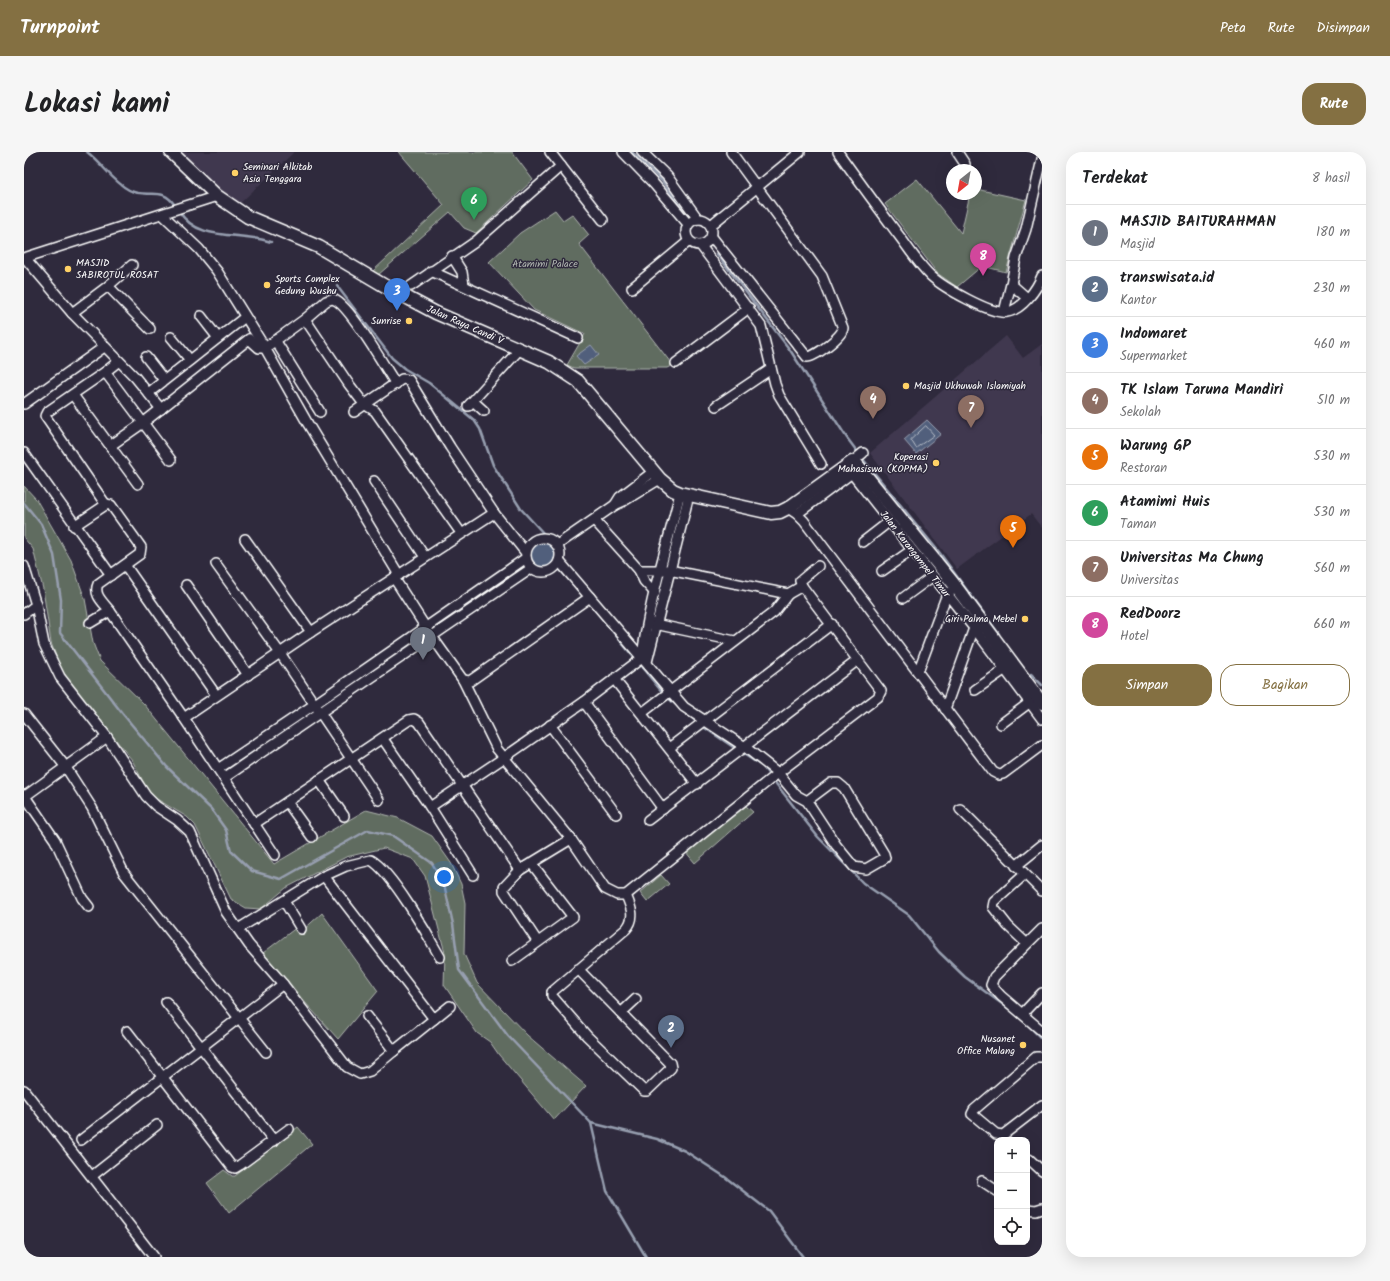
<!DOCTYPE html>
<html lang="id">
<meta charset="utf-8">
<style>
:root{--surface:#fff;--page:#f6f6f6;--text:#202124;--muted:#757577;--line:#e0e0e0;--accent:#847042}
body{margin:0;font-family:Kalam,sans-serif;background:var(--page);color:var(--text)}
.controls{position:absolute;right:12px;bottom:12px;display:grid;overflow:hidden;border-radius:8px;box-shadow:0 4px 16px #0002}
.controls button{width:36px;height:36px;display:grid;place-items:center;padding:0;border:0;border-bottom:1px solid var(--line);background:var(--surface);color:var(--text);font:20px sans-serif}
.compass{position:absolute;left:922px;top:12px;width:36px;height:36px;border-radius:50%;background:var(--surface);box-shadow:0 4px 16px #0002;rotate:211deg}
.you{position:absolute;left:420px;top:725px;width:14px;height:14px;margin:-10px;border:3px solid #fff;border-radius:50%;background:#1a73e8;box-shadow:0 0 0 6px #1a73e833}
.badge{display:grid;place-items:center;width:26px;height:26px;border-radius:50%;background:var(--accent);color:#fff;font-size:13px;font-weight:700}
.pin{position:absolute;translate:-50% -33px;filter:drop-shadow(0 1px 2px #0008)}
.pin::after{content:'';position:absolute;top:21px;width:14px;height:12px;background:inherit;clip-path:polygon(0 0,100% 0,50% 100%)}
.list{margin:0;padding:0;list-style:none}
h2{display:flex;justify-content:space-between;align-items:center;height:52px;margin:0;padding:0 16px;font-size:17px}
h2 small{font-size:13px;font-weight:400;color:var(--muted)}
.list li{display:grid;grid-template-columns:26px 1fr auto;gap:12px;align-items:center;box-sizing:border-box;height:56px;padding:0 16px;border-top:1px solid var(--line)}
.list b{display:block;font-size:15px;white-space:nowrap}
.list p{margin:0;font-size:13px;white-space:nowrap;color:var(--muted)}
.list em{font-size:13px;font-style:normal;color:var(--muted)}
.actions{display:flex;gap:8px;padding:12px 16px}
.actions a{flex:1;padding:9px 0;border:1px solid var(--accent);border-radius:16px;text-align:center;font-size:14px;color:var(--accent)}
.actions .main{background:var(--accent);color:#fff}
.icon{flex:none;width:22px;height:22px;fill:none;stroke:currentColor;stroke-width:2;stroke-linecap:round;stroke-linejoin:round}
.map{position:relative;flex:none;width:1018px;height:1105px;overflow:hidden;border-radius:16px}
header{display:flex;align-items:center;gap:24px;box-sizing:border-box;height:56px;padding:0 20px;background:var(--accent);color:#fff}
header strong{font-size:19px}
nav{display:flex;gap:22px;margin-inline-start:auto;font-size:14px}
.intro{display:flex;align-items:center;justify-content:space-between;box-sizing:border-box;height:96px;padding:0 24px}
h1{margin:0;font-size:28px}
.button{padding:10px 18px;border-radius:16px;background:var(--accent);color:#fff;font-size:14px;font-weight:700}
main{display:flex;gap:24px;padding:0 24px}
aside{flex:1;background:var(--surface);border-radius:16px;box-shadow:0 4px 16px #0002}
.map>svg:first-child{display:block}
.built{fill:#41394f}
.green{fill:#616c60;stroke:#b0b6b0}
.water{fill:#515f7b;stroke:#979fb0}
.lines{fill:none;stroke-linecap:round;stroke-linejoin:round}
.shore{stroke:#b9bfca;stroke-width:1}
.stream{stroke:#979fb0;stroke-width:2.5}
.minor-casing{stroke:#fff;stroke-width:12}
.tertiary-casing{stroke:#fff;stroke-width:15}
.minor{stroke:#2f2a3d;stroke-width:9}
.tertiary{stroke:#2f2a3d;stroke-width:12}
.poi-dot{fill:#ffd166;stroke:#2f2a3d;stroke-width:1.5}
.labels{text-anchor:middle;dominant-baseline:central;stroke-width:3;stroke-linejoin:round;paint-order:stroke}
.poi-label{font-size:10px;fill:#fff;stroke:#2f2a3d;text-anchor:start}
.park-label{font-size:10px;fill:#b0b6b0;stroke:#2f2a3d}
.street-label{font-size:10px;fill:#fff;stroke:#2f2a3d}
</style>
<header>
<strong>Turnpoint</strong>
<nav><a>Peta</a><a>Rute</a><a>Disimpan</a></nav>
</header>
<div class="intro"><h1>Lokasi kami</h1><a class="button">Rute</a></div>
<main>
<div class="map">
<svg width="1018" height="1105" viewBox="0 0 1018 1105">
<rect width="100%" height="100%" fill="#2f2a3d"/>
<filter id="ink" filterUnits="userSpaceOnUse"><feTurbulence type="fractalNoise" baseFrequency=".025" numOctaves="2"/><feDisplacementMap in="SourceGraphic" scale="8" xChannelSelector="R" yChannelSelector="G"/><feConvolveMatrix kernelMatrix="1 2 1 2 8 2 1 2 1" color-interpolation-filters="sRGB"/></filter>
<g filter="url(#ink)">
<g class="built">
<path d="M 154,0 L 270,0 L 212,55 Z"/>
<path d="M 982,184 L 999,206 L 1018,192 L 1018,376 L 1007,362 L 933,417 L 846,301 Z"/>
</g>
<g class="green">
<path d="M 375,0 L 488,0 L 509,28 L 452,81 L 440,76 L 426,60 L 354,123 L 349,119 L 420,53 Z"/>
<path d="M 893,27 L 937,81 L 946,42 L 952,42 L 952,37 L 1002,48 L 982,120 L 958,114 L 933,135 L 913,121 L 861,52 Z"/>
<path d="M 531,58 L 539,68 L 548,62 L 565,83 L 555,92 L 647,211 L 647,214 L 643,216 L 550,216 L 543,213 L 561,182 L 510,158 L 465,110 L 496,81 Z"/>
<path d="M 0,334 L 12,347 L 47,408 L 61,447 L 69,491 L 76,509 L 120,552 L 250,712 L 342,658 L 374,666 L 408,684 L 427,711 L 437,732 L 441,751 L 440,802 L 453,831 L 503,883 L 562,934 L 530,968 L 475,903 L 466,890 L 453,881 L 420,833 L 421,801 L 401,724 L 389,707 L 360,696 L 322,705 L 262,736 L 237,757 L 222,756 L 207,747 L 171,673 L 163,665 L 131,646 L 124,639 L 108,608 L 45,530 L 36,514 L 27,491 L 19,437 L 9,397 L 0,386 Z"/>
<path d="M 722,654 L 729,660 L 671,711 L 661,699 Z"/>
<path d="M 637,723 L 645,732 L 623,750 L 616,741 Z"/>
<path d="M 298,761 L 354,839 L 314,887 L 261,828 L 239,801 L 273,775 L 277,780 Z"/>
<path d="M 274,975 L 288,992 L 205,1061 L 183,1031 L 200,1018 L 208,1024 L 211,1024 Z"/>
</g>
<g class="water">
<path d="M 567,193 L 575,203 L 560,213 L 552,204 Z"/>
<path d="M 903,268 L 917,282 L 892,302 L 880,288 Z"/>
<path d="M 514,390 C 535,388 537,416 516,416 L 506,408 L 506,399 Z"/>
</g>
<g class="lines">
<path class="shore" d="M 902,274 L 910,283 L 892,296 L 887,288 Z"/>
<g class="stream">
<path d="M 63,0 C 78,11 88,29 105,38 C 124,48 138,32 152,55"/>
<path d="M 608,0 L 638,29 L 664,65"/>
<path d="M 155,59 C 174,91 217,79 247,90"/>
<path d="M 693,102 L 766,198 L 823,286 L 835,302"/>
<path d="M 313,134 L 368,206 L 381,217 L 405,231 L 450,268 L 456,277 L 469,313 L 497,357 L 521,383"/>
<path d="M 838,306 L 915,400 L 975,482"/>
<path d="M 0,351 L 17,372 L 30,403 L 37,448 L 36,481 L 98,561 L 143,615 L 187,657 L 202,678 L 207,699 L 228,719 L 257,727 L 344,678 L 369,684 L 408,711 L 420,732 L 429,772 L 435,818 L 484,884 L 567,971 L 583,1039 L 622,1105"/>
<path d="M 536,418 L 555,439"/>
<path d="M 566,452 L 639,541"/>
<path d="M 1007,522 L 1018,533"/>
<path d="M 643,545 L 657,557"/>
<path d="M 661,560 L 674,571"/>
<path d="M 678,574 L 739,615 L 746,624"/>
<path d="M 749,628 L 794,685 L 839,731 L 885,763 L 915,800 L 941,825 L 985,857"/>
<path d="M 1000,869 L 1018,887"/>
<path d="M 567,971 L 633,987 L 661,999 L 701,1025 L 745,1059 L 779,1105"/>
</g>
<defs>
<g id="minor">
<path d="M 526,0 L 579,68"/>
<path d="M 599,0 L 630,32 L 664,72"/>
<path d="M 618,0 L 643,24 L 674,67"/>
<path d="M 814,0 C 833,27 853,54 873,81 C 884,95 894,112 907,124 C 919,135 967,163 983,160 C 998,158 1013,137 1018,124"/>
<path d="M 933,0 L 941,12"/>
<path d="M 139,63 L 175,97 L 193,119 L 241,196 L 284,272 L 375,423"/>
<circle cx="675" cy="80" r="13"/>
<path d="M 687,73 L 776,0"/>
<path d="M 688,85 L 783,205 C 791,205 819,184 819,176 L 798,124 L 707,0"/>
<path d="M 677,94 L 737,174 L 751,232 L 755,243 L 797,312"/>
<path d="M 428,104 L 438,120 L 440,133"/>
<path d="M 0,106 L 193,44"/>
<path d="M 1,106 L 48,161"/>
<path d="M 108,113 L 84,134 L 48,161 L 111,225 L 137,257"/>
<path d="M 407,119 L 554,186"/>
<path d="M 987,132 L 1003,146"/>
<path d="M 84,134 L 126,177"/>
<path d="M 387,134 L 451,90 L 537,14"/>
<path d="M 608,136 L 665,89"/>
<path d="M 980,160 L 987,132 L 992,106 L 1002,77 L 1018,7"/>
<path d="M 177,164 L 194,186"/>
<path d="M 281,167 L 324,231 L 340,252 L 351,259 L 437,381"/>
<path d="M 147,185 L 166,208"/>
<path d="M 251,188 L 296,260"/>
<path d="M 122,205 L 140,228"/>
<path d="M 652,211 L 725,156"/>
<path d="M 81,220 L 147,308"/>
<path d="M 127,239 L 221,165"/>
<path d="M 49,243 L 114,332"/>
<path d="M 449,249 L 460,259"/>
<path d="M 0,252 L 80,195"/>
<path d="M 444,254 L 496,197"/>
<path d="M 692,254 L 747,217"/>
<path d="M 330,260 L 378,227 L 385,228 L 426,295 L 470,361 L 502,401"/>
<path d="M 86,294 L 119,271 L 225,187 L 235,196 L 241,196 L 281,167 L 302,149 L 308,147 C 324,149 361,216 372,232"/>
<path d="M 0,301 L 87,423"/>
<path d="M 828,310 L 839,301"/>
<path d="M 822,314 L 950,476 L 1018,567"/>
<path d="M 350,329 L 401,405"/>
<path d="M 82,353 L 21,264 L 23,260 L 81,220 L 95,209"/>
<path d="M 591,353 L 596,345 L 630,319"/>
<path d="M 764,356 L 773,362 L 780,369 L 969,620 L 975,623 L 979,622 L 1018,593"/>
<path d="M 773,362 L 828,321"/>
<path d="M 570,368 L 615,418 L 620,429 L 631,441"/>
<path d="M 50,374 L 83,352 L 87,353 L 117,395 L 116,402 L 74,432 C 69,443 80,451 86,459 L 160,566 L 251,703"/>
<circle cx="519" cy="403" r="17"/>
<path d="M 221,387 L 287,480"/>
<path d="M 839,390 L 866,369"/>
<path d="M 533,393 L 591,353 L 600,349 L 636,327"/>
<path d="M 535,409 L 660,555 L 721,595 L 754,621 L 772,643 L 783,649 L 812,693 L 830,715 L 842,717 L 861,706 L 860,702 L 820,636 L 814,631 L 807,631 L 783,649"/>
<path d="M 192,412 L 256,501 L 355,648"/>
<path d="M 101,413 L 192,543"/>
<path d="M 0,414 L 12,453 L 20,492 L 36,525 L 83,585 L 122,644 L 132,654 L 153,668 L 166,680 L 202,760 L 225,793 L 259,832 L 323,915 L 336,922 L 346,919 L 370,899 L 343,864"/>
<path d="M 858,419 L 888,398"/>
<path d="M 370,426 L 402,476 L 439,528 L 473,597 L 547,687 L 581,737 L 593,743 L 602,743 L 754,621 L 854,545 L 857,539 L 778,434 L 764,442 L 645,418 L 615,418"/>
<path d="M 162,433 L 224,523"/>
<path d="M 778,434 L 776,429 L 794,414"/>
<path d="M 879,446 L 909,424"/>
<path d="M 0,462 L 12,453"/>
<path d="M 66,471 L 86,459"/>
<path d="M 626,471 L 711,489"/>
<path d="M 623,510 L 665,343"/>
<path d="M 894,520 L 923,442 L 926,440"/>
<path d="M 590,527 L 673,632"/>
<path d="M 439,528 L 446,529 L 566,445"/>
<path d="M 951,538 L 980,518"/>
<path d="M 560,550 L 639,657"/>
<path d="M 921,557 L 950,476 L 952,474"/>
<path d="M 618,561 L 750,460 L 764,442"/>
<path d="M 0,562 L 41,614 L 68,656 L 100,721 L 242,900"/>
<path d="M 160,566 L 287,480 L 470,361"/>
<path d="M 977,572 L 1005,551"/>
<path d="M 526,573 L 592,662"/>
<path d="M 359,587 L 406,655 L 449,723"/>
<path d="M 645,596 L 808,472"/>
<path d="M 194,617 L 291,552 L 502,406"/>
<path d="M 200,626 L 508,416"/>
<path d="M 295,628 L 320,664"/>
<path d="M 0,643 L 31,688 L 58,746 L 65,755"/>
<path d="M 0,645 L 83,585"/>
<path d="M 263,650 L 288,685"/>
<path d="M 406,655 L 481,605 L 560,550 L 618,506 C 624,451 643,395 656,341"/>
<path d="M 936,657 L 1018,739"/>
<path d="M 624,668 L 834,508"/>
<path d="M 230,672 L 385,568 L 390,567 L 395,570 L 496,718"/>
<path d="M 992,714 L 1018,693"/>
<path d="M 1000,723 L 970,750 L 969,755 L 984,774 L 1002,791"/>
<path d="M 300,724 L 410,867 L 370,899"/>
<path d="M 260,749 L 277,777"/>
<path d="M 214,777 L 300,724 L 322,714 L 347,708 C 367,719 404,783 416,805"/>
<path d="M 1018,777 L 970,825 L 967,833 L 977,844 L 1018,879"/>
<path d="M 513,789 L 480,739 L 480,735 L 496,718 L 547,687"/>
<path d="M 488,809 L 549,765 L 508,712"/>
<path d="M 554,817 L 646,911 L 647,916 L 623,939 L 620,939 L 563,884 L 528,844 L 528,840 L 602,777 C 612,766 607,755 602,743"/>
<path d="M 142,850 L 250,989"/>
<path d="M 597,861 L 612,847"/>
<path d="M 999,861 L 1018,841"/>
<path d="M 410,867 L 426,854"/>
<path d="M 103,879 L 208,1015 L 211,1016 L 216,1013 L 265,977"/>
<path d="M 1018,905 L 1012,905 L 950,958 L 948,962 L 972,982 L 979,983 L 1018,953"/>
<path d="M 0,938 L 130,1105"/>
<path d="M 57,988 L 259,832"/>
<path d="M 1005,1007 L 1018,1019"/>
<path d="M 68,1024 L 133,973"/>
<path d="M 958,1029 L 973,1039"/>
<path d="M 1003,1057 L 1012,1058 L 1018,1056"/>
</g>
<path id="tertiary" d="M 147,0 L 193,44 L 224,65 L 295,95 L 361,134 L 412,161 L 525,210 L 554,229 L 636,327 L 649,338 L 656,341 L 747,361 L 756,360 L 764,356 L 828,310 L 831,310 L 929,431 L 1018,551"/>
</defs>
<use href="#minor" class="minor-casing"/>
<use href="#tertiary" class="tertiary-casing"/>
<use href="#minor" class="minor"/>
<use href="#tertiary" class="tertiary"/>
</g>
</g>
<g class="poi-dot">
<circle cx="211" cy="21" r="4"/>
<circle cx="44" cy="117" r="4"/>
<circle cx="243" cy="133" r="4"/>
<circle cx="385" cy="169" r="4"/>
<circle cx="882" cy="234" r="4"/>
<circle cx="912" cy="311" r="4"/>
<circle cx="1001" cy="467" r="4"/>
<circle cx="999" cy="893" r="4"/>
</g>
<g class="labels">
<g class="poi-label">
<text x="219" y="15">Seminari Alkitab<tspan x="219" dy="12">Asia Tenggara</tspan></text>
<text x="52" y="111">MASJID<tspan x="52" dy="12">SABIROTUL ROSAT</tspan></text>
<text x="251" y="127">Sports Complex<tspan x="251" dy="12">Gedung Wushu</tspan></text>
<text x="377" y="169" text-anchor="end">Sunrise</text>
<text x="890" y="234">Masjid Ukhuwah Islamiyah</text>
<text x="904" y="305" text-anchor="end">Koperasi<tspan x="904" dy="12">Mahasiswa (KOPMA)</tspan></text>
<text x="993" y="467" text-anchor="end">Giri Palma Mebel</text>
<text x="991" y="887" text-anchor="end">Nusanet<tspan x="991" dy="12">Office Malang</tspan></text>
</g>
<g class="park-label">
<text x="521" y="112">Atamimi Palace</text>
</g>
<g class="street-label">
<text transform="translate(441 173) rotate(24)">Jalan Raya Candi V</text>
<text transform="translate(891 402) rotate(52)">Jalan Karangampel Timur</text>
</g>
</g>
</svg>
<div class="controls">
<button>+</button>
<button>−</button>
<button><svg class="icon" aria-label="locate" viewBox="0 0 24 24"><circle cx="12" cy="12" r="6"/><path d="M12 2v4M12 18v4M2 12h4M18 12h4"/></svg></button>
</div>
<svg class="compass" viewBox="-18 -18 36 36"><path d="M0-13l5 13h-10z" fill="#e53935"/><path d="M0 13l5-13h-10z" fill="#757577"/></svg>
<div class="you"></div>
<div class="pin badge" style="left:399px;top:508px;background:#6b7280">1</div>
<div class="pin badge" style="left:647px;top:896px;background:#5c6f8a">2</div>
<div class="pin badge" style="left:373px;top:159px;background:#3f7fe0">3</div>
<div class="pin badge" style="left:849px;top:267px;background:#8d6e63">4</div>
<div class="pin badge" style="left:989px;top:396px;background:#e8710a">5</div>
<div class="pin badge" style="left:450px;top:68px;background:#2e9e5b">6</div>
<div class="pin badge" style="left:947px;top:276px;background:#8d6e63">7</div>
<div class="pin badge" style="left:959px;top:124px;background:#d1479c">8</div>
</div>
<aside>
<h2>Terdekat<small>8 hasil</small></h2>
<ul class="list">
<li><span class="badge" style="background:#6b7280">1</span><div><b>MASJID BAITURAHMAN</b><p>Masjid</p></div><em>180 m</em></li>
<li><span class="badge" style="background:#5c6f8a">2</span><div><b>transwisata.id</b><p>Kantor</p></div><em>230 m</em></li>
<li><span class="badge" style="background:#3f7fe0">3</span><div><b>Indomaret</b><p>Supermarket</p></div><em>460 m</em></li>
<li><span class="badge" style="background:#8d6e63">4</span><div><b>TK Islam Taruna Mandiri</b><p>Sekolah</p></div><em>510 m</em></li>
<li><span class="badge" style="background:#e8710a">5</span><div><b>Warung GP</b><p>Restoran</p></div><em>530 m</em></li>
<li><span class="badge" style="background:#2e9e5b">6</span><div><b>Atamimi Huis</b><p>Taman</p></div><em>530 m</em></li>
<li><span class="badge" style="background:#8d6e63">7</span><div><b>Universitas Ma Chung</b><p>Universitas</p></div><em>560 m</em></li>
<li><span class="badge" style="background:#d1479c">8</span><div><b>RedDoorz</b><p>Hotel</p></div><em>660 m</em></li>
</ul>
<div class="actions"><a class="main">Simpan</a><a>Bagikan</a></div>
</aside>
</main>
